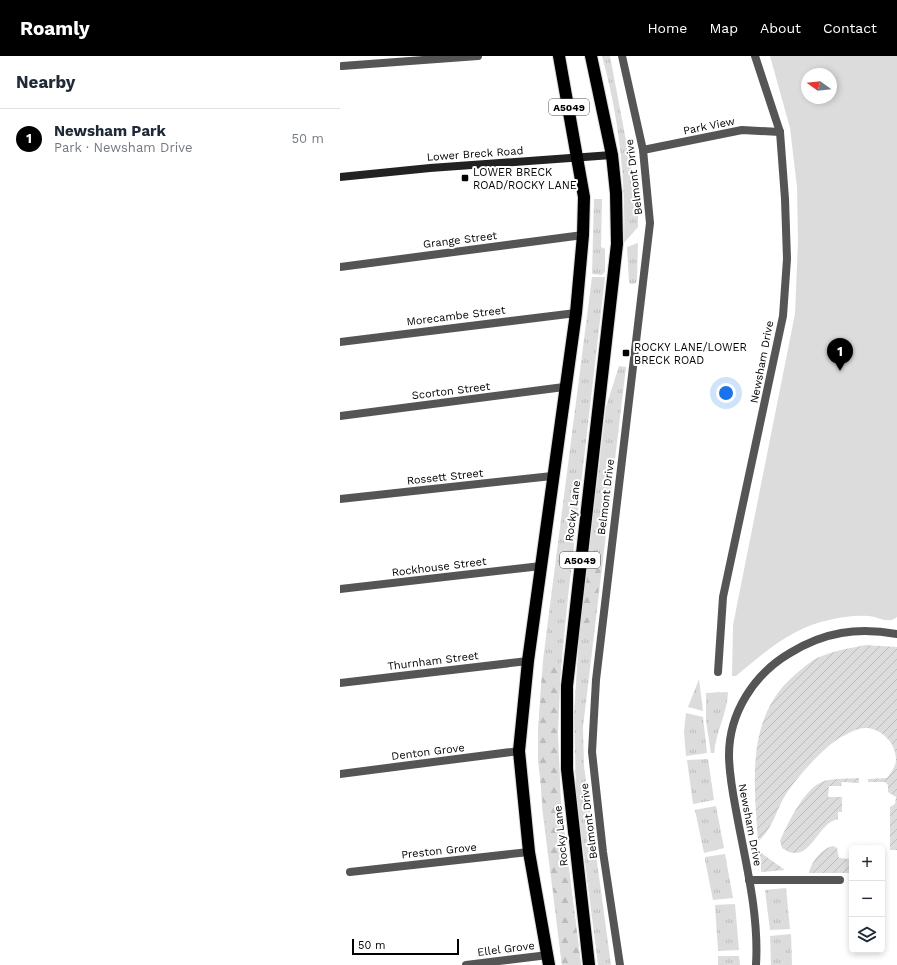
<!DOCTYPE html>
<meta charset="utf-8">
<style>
:root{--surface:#fff;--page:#f2f2f3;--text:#1f2937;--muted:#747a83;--line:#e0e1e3;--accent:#000}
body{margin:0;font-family:"Work Sans",sans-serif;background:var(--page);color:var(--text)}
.controls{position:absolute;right:12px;bottom:12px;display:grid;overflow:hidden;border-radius:6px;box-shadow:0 2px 6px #0003}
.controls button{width:36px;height:36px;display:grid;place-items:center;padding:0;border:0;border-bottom:1px solid var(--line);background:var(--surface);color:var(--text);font:20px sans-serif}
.compass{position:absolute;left:461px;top:12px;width:36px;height:36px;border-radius:50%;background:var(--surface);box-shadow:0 2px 6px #0003;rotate:285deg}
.scale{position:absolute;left:12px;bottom:10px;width:107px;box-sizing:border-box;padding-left:4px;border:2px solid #000;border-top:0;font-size:11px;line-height:14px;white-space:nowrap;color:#000;-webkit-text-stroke:3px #fff;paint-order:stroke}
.you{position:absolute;left:386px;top:337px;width:14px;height:14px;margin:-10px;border:3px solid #fff;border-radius:50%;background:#1a73e8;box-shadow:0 0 0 6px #1a73e833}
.badge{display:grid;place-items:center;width:26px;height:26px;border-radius:50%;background:var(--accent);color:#fff;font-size:13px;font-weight:700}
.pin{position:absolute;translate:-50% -33px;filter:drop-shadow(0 1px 2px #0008)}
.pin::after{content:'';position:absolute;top:21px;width:14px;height:12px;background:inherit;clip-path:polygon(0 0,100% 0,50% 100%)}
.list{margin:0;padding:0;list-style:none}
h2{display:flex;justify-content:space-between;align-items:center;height:52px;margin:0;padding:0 16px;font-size:17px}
h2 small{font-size:13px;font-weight:400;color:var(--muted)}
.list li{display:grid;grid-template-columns:26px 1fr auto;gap:12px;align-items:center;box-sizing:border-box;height:60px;padding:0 16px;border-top:1px solid var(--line)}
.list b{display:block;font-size:15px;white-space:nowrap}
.list p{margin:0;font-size:13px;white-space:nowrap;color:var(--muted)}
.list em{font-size:13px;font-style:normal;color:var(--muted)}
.icon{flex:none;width:22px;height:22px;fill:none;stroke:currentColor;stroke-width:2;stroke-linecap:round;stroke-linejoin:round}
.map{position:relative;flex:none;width:557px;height:909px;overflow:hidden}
header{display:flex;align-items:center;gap:24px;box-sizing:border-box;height:56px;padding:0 20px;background:var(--accent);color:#fff}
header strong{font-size:19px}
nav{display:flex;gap:22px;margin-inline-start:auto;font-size:14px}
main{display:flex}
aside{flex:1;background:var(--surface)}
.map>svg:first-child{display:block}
.grass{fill:url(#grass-tufts)}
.forest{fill:url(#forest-firs)}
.park{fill:#dcdcdc;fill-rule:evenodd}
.garden{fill:url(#garden-furrows)}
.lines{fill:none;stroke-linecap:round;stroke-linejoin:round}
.highway-casing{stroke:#dbdbdb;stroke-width:14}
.street{stroke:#555;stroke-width:8}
.secondary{stroke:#222;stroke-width:8}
.highway{stroke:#000;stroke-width:12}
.poi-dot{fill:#000;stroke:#fff;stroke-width:1.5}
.labels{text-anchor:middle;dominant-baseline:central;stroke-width:4;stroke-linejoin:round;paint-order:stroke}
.shield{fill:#fff;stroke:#4c4c4c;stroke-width:1}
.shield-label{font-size:10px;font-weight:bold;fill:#000}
.street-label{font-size:11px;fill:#000;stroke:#fff}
.poi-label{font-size:11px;fill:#000;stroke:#fff;text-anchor:start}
</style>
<header>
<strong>Roamly</strong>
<nav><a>Home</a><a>Map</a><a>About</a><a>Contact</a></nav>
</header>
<main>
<aside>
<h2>Nearby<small></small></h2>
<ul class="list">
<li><span class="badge">1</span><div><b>Newsham Park</b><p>Park · Newsham Drive</p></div><em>50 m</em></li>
</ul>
</aside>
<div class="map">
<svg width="557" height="909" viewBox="0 0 557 909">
<defs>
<pattern id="grass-tufts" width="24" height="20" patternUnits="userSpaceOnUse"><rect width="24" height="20" fill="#dcdcdc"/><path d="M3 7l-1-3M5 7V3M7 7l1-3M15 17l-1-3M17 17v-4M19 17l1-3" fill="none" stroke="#bbb"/></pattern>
<pattern id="forest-firs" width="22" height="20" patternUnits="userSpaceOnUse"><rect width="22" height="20" fill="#dcdcdc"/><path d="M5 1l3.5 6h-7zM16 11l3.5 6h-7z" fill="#bbb"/></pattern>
<pattern id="garden-furrows" width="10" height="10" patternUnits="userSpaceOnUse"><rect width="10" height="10" fill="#dcdcdc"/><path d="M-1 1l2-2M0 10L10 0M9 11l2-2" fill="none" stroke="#bbb"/></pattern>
</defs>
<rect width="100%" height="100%" fill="#fff"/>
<g class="grass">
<path d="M 262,0 L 270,0 L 298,148 L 298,171 L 284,187 C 286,124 279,61 262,0 Z"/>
<path d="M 254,143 L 262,143 L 261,191 L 265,193 L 265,216 L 262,219 L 252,218 Z"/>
<path d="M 298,187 L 297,223 L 296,227 L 292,228 L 289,227 L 287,191 Z"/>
<path d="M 252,221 L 265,221 L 228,541 L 218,642 L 218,706 L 221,750 L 241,909 L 222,909 L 202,751 L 198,676 L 203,604 Z"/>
<path d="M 279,310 L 286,311 L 243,671 L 244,710 L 271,909 L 258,909 L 236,735 L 234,658 L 239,581 L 266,351 Z"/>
<path d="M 359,623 L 363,655 L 348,651 Z"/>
<path d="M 388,636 C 388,654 376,676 374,697 L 371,697 L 366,665 L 366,637 Z"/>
<path d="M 346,657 L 363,661 L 367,697 L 346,700 L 344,676 Z"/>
<path d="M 368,703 L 374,744 L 353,748 L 347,704 Z"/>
<path d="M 376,750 L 384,792 L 364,797 L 355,754 Z"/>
<path d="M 385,798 L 393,842 L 373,844 L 365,804 L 365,801 Z"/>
<path d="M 446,832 L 450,873 L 430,874 L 425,834 Z"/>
<path d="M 395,848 L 399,894 L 378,895 L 375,849 Z"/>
<path d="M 451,878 L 452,909 L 431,909 L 430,880 Z"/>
<path d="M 378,900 L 399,900 L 400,909 L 378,909 Z"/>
</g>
<g class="forest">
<path d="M 261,512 L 255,563 L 248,567 L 241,568 L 248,513 Z"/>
<path d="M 221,606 L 218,678 L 221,750 L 241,909 L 222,909 L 198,705 L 198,676 L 202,617 Z"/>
</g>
<path class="park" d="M 430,0 L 557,0 L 557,561 C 548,569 538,560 528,560 C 516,559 501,561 489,564 C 453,571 423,597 396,620 L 392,620 L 393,569 L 455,258 L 458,185 L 457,131 L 450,72 ZM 467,18 L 491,18 L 491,42 L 467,42 Z"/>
<g class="garden">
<path d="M 526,589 L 557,591 L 557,794 L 550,794 L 550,751 L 555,748 L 556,741 L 548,736 L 548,729 L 545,726 L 528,726 L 528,723 L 547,722 C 551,716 556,711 556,703 C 556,688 542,673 527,672 C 518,671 509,677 501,681 C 484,691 457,721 446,738 C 437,752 432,775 418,785 C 414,726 405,659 457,617 C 464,611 473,603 482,600 C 496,594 511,592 526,589 Z"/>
<path d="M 519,722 L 519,727 L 502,726 L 501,730 L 489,730 L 488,741 L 502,741 L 502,756 L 498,756 L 498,763 C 476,767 470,812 442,792 L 440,785 C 448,767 464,732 484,725 C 495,722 508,723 519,722 Z"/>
<path d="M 493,790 L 497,792 L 499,802 L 510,803 L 510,817 L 469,817 C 471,806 482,792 493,790 Z"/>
<path d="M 420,796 L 445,814 L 421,816 Z"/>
</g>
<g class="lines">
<defs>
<g id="highway">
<path d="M 209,909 L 189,796 L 179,695 L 188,605 L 236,257 L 243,179 L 244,141 L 219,0"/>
<path d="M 249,909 L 227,713 L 227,630 L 277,188 L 276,137 L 272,99 L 251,0"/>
</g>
</defs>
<use href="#highway" class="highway-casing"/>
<g class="street">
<path d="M 2,10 L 138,0"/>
<path d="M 303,94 L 402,74 L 440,76"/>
<path d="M 0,211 L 243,179"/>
<path d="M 0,286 L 236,257"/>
<path d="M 0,360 L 224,331"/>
<path d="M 0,443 L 212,420"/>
<path d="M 0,533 L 201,510"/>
<path d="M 378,616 L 383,541 L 443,260 L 447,203 L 445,143 L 440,76 L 415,0"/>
<path d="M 0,627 L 188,605"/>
<path d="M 0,718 L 179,695"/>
<path d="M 10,816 L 189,796"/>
<path d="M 409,824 L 500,824"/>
<path d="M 126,909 L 208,899"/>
<path d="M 280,909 L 263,796 L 252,696 L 256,624 L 310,167 L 303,94 L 282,0"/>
<path d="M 416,909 C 419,861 407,812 398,765 C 394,743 389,721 389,699 C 389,657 414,618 450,597 C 484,576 517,571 557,578"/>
</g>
<path class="secondary" d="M 0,121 L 90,112 L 272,99"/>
<use href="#highway" class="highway"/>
</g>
<g class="poi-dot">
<rect x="121" y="118" width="8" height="8" rx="2"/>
<rect x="282" y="293" width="8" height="8" rx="2"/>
</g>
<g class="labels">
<g class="shield">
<rect x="209" y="43" width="40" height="16" rx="3"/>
<rect x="220" y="496" width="40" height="16" rx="3"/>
</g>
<g class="shield-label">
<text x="229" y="51">A5049</text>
<text x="240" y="504">A5049</text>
</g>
<g class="street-label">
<text transform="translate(369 70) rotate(-11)">Park View</text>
<text transform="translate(135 98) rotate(-4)">Lower Breck Road</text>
<text transform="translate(294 121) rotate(-97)">Belmont Drive</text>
<text transform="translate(120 184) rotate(-7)">Grange Street</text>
<text transform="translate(116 260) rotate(-7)">Morecambe Street</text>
<text transform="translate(422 306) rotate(-79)">Newsham Drive</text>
<text transform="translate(111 335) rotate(-7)">Scorton Street</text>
<text transform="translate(105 421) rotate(-6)">Rossett Street</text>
<text transform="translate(266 441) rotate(-83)">Belmont Drive</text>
<text transform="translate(233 455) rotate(-83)">Rocky Lane</text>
<text transform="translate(99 511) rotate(-7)">Rockhouse Street</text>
<text transform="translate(93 605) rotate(-7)">Thurnham Street</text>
<text transform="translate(88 696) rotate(-7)">Denton Grove</text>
<text transform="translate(249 765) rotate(-97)">Belmont Drive</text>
<text transform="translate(410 769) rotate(79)">Newsham Drive</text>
<text transform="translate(221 780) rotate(-96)">Rocky Lane</text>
<text transform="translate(99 795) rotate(-6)">Preston Grove</text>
<text transform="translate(166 893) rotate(-7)">Ellel Grove</text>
</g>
<g class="poi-label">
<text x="133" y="116">LOWER BRECK<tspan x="133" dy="13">ROAD/ROCKY LANE</tspan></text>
<text x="294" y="291">ROCKY LANE/LOWER<tspan x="294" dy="13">BRECK ROAD</tspan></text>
</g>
</g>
</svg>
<div class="controls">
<button>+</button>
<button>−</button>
<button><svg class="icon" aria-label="layers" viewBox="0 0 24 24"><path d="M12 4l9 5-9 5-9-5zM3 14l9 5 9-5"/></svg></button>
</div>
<svg class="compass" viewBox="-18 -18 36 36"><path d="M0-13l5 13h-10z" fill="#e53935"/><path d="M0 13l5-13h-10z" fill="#747a83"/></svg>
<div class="scale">50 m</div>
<div class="you"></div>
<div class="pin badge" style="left:500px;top:315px">1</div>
</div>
</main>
